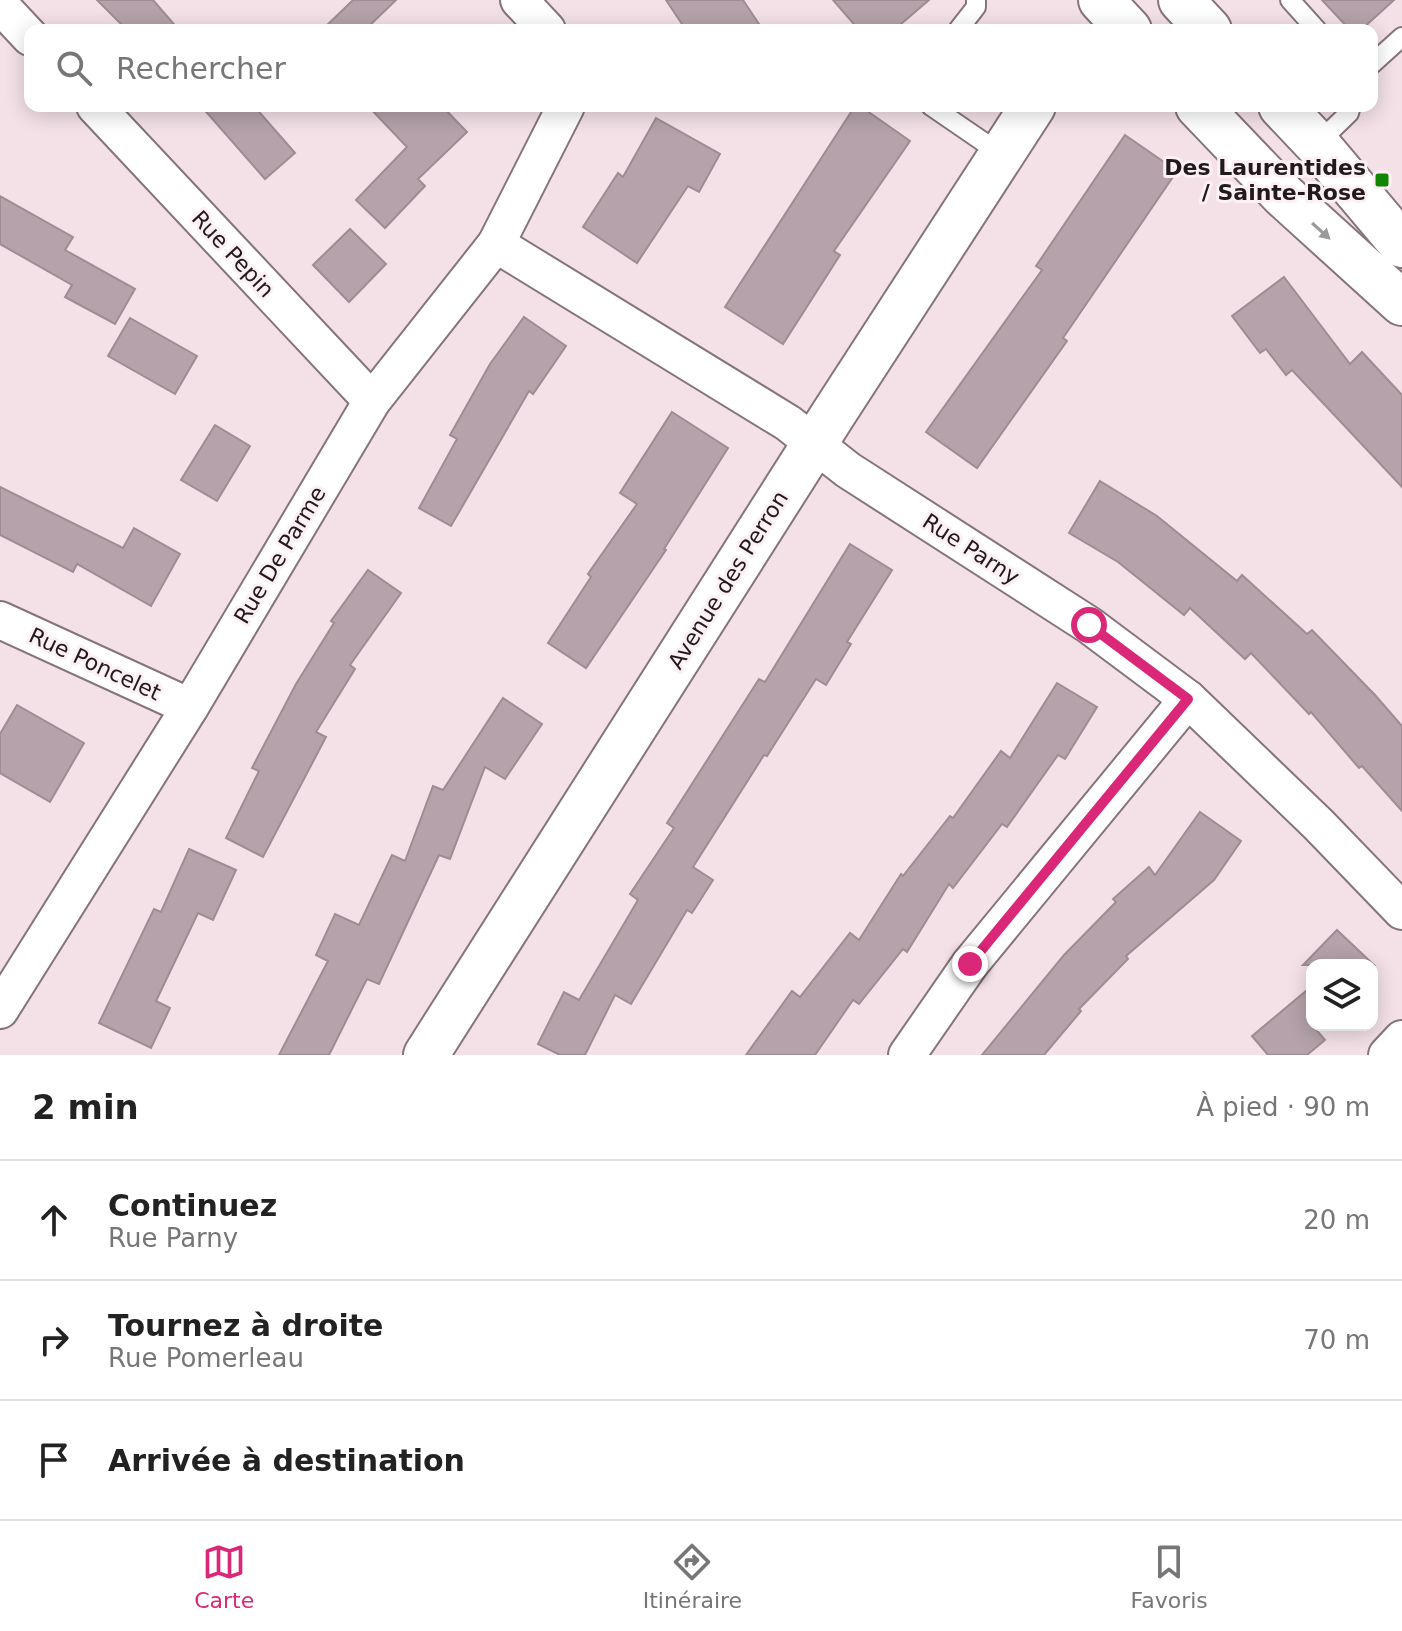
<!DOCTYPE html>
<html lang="fr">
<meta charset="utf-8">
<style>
:root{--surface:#fff;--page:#f2f2f2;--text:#222;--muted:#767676;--line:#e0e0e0;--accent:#db2777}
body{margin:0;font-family:"DejaVu Sans",sans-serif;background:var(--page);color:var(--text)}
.controls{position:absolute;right:24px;bottom:24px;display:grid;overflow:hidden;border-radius:16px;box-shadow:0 4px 20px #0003}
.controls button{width:72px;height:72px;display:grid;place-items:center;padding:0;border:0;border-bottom:2px solid var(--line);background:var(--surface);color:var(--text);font:40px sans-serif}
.stop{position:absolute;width:24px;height:24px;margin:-18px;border:6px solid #db2777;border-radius:50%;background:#fff}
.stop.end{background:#db2777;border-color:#fff;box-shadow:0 2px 8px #0008}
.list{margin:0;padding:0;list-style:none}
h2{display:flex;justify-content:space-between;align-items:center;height:104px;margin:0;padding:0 32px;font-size:34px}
h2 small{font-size:26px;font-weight:400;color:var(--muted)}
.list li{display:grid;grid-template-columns:52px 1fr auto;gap:24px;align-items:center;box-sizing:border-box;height:120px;padding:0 32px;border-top:2px solid var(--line)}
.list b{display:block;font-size:30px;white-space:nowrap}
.list p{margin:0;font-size:26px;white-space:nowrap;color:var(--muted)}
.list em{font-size:26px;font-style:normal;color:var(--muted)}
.icon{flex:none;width:44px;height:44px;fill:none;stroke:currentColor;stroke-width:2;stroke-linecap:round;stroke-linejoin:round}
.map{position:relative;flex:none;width:1402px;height:1055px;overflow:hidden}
.search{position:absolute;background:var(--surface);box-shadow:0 4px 20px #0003;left:24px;right:24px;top:24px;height:88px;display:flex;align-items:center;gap:20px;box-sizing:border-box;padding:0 28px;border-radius:16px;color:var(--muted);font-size:30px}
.sheet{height:464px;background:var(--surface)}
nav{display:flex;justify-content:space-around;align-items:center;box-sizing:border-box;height:112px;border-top:2px solid var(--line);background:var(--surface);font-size:22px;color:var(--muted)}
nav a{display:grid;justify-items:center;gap:4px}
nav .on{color:var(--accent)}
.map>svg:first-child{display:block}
.building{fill:#b5a2aa;stroke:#9e8c93;stroke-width:2}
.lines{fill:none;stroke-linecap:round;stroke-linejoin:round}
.lane-casing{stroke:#85747b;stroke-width:22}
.street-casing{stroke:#85747b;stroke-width:40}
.secondary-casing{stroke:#85747b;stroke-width:48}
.lane{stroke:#fff;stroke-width:18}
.street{stroke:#fff;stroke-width:36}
.secondary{stroke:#fff;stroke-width:44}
.oneway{fill:#9b9899}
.route{stroke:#db2777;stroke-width:10}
.poi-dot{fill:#118601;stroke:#fcf0f5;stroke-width:3}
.labels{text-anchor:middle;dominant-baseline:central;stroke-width:6;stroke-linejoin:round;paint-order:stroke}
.poi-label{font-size:22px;font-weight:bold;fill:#211a1d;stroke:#fcf0f5;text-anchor:end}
.street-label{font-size:22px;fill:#211a1d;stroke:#fcf0f5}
</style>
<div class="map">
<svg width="1402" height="1055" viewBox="0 0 1402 1055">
<rect width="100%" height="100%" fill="#f4e1e8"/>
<g class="building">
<path d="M 97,0 L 153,0 L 179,30 L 127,30 Z"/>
<path d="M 353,0 L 396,0 L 365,30 L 322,30 Z"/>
<path d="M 666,0 L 743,0 L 763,30 L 686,30 Z"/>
<path d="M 833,0 L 929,0 L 894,30 L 859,30 Z"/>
<path d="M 1322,0 L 1394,0 L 1361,30 L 1350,30 Z"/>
<path d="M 201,106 L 254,106 L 295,153 L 265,179 Z"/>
<path d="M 368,106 L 442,106 L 467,132 L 418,179 L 425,186 L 385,228 L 356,200 L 407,147 Z"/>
<path d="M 855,106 L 860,106 L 910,141 L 834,251 L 840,255 L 783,344 L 725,307 Z"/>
<path d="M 656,118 L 720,154 L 699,192 L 688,186 L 637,263 L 583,227 L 618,173 L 623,177 Z"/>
<path d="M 1125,135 L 1177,171 L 1063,338 L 1067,341 L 977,468 L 926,432 L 1042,270 L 1036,266 Z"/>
<path d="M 0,196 L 73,237 L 65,250 L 135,289 L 115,324 L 65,297 L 72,285 L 0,244 Z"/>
<path d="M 350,229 L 386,264 L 349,302 L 313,265 Z"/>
<path d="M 1284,277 L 1350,364 L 1362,352 L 1402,395 L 1402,487 L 1292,370 L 1286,375 L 1266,349 L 1260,353 L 1232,316 Z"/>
<path d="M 524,317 L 566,346 L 533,394 L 529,391 L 451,526 L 419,508 L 457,439 L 450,435 L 490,364 Z"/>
<path d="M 130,318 L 197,356 L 175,394 L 108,356 Z"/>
<path d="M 672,412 L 728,448 L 664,549 L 666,550 L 586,668 L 548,643 L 591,577 L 588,574 L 637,504 L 620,493 Z"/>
<path d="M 215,425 L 250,446 L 217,501 L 181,480 Z"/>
<path d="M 1100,481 L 1157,516 L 1237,581 L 1242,575 L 1307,634 L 1312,630 L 1375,695 L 1402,726 L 1402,811 L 1362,766 L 1359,768 L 1311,712 L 1309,714 L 1251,653 L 1245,659 L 1190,608 L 1184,615 L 1118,562 L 1069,533 Z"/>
<path d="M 0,487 L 123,548 L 134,528 L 180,554 L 151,606 L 77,564 L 73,572 L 0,535 Z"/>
<path d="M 850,544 L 892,570 L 847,642 L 851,644 L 826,685 L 816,679 L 767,756 L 764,755 L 693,867 L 713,880 L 692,913 L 687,910 L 631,1004 L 615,995 L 585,1055 L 560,1055 L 538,1044 L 564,992 L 579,1000 L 638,900 L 630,894 L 674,828 L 667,823 L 759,679 L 765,682 Z"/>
<path d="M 368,570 L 401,593 L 350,665 L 355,669 L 316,732 L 326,737 L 263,857 L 226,838 L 259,771 L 252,768 L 296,684 L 334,623 L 331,621 Z"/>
<path d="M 1057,683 L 1097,707 L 1065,759 L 1058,755 L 1007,827 L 1002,824 L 953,888 L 949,884 L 907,952 L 903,949 L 859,1004 L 853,1000 L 815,1055 L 746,1055 L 792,991 L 800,997 L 850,933 L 859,940 L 901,874 L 903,876 L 950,816 L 953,818 L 1001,751 L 1010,758 Z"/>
<path d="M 503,698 L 542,724 L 505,779 L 485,767 L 450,859 L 439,855 L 379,984 L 367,979 L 329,1055 L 279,1055 L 328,961 L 316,955 L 335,914 L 359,925 L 392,855 L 405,861 L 433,786 L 443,790 Z"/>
<path d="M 17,705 L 84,743 L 50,802 L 0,773 L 0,734 Z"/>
<path d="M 1200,812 L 1241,841 L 1214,880 L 1126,956 L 1128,959 L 1079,1009 L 1081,1011 L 1044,1055 L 982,1055 L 1064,955 L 1116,902 L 1113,899 L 1149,867 L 1155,875 Z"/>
<path d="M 189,849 L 236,870 L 213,920 L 198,913 L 156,1001 L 170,1008 L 151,1048 L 99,1023 L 154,909 L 161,912 Z"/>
<path d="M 1337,930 L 1374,965 L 1303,965 Z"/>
<path d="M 1312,986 L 1312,1025 L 1325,1040 L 1307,1055 L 1268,1055 L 1252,1036 Z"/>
</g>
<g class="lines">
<defs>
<g id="lane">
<path d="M 1290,0 L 1317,30"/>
<path d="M 958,30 L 976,7 L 976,0"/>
<path d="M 1372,64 L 1402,37"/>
<path d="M 931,106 L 1001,154"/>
<path d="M 1317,144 L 1349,113 L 1351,106"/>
</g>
<g id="street">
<path d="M 519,0 L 547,30"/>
<path d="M 0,5 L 30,37"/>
<path d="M 95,106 L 372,401"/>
<path d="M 496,244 L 788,423 L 848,470 L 1089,625 L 1188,699 L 1319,825 L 1402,911"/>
<path d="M 0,620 L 190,707"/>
<path d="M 0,1010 L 190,707 L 372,401 L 496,244 L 566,106"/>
<path d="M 907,1055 L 970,964 L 1188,699"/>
<path d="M 1387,1055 L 1402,1039"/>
</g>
<g id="secondary">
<path d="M 1101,0 L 1129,30"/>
<path d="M 1181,0 L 1209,30"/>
<path d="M 1198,106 L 1283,195 L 1402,303"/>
<path d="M 1281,106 L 1317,144 L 1402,245"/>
<path d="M 426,1055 L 834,413 L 1033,106"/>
</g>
</defs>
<use href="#lane" class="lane-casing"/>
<use href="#street" class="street-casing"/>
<use href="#secondary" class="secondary-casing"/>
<use href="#lane" class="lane"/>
<use href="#street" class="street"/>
<use href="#secondary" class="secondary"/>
</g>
<defs><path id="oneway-solid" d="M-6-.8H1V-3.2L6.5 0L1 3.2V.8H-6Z" transform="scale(2)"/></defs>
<use class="oneway" href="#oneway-solid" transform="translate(1321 231) rotate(42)"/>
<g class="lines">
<path class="route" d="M 970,964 L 1188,699 L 1089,625"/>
</g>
<rect class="poi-dot" x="1374" y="172" width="16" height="16" rx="4"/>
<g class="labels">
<g class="poi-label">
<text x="1366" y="167">Des Laurentides<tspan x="1366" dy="25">/ Sainte-Rose</tspan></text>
</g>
<g class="street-label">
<text transform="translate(233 254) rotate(47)">Rue Pepin</text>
<text transform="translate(971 549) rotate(33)">Rue Parny</text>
<text transform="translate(280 555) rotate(-59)">Rue De Parme</text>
<text transform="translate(728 580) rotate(-58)">Avenue des Perron</text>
<text transform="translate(95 664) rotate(25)">Rue Poncelet</text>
</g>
</g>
</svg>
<div class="controls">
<button><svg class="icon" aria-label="layers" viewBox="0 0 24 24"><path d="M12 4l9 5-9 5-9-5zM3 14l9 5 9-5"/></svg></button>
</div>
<div class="stop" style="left:1089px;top:625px"></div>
<div class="stop end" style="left:970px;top:964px"></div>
<div class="search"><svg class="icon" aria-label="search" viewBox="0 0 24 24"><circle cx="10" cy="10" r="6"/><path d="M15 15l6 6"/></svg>Rechercher</div>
</div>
<section class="sheet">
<h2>2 min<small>À pied · 90 m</small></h2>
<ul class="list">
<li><svg class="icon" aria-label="ahead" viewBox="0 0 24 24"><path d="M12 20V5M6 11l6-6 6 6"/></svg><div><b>Continuez</b><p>Rue Parny</p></div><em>20 m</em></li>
<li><svg class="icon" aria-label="right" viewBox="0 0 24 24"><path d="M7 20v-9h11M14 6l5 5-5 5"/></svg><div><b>Tournez à droite</b><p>Rue Pomerleau</p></div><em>70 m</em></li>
<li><svg class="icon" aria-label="arrive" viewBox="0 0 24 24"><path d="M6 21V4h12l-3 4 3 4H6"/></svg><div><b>Arrivée à destination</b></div></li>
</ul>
</section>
<nav>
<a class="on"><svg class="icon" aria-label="map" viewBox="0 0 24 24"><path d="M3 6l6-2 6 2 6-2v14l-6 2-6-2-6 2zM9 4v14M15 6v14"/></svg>Carte</a>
<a><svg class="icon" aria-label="directions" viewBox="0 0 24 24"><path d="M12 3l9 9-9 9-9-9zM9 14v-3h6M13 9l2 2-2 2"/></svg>Itinéraire</a>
<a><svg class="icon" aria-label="saved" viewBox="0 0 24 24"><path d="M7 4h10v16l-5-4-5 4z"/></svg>Favoris</a>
</nav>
